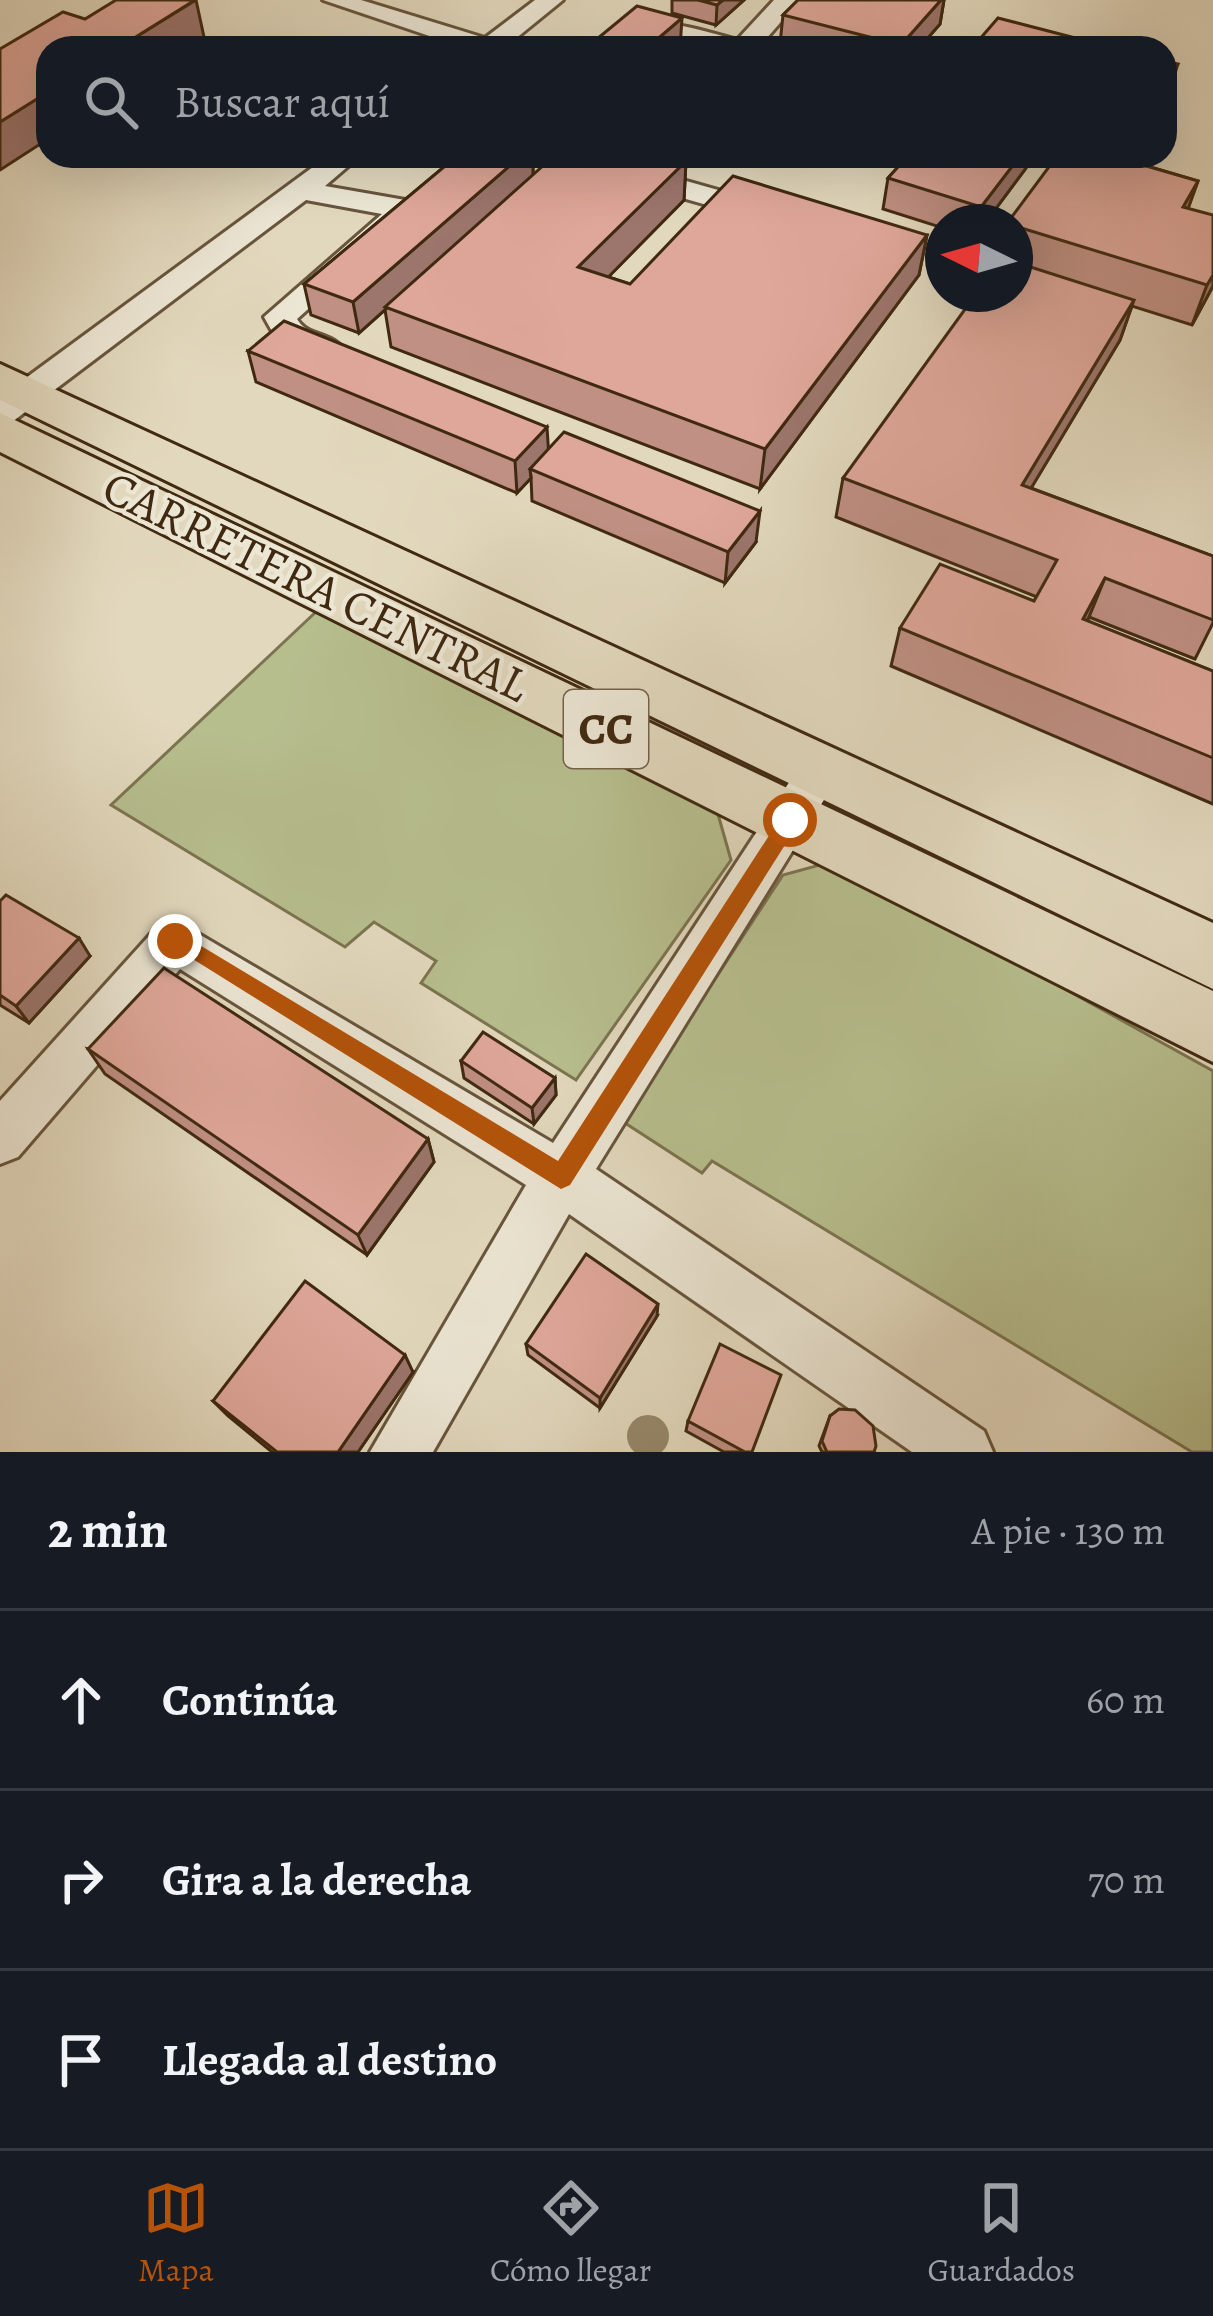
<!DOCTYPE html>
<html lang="es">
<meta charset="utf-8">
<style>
:root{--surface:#171b24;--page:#242831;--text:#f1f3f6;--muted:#9ea1a6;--line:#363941;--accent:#b45309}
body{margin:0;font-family:Alegreya,serif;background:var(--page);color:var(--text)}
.compass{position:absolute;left:925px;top:204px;width:108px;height:108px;border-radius:50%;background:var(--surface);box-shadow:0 12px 48px #0002;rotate:275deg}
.stop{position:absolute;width:36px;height:36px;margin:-27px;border:9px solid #b45309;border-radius:50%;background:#fff}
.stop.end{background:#b45309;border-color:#fff;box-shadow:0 3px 12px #0008}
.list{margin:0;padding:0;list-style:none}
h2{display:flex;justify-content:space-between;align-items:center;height:156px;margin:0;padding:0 48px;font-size:51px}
h2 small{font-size:39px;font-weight:400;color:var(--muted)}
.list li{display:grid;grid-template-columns:78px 1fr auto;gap:36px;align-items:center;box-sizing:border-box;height:180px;padding:0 48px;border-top:3px solid var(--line)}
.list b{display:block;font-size:45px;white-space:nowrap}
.list em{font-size:39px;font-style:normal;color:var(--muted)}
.icon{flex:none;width:66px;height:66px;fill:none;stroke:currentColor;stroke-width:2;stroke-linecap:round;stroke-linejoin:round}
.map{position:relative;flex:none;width:1213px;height:1452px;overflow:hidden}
.search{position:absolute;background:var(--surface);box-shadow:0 12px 48px #0002;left:36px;right:36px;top:36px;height:132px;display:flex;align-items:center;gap:30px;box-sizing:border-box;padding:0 42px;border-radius:36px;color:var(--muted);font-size:45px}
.sheet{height:696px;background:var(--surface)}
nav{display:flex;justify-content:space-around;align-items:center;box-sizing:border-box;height:168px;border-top:3px solid var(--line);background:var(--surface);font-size:33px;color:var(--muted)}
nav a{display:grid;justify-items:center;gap:6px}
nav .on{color:var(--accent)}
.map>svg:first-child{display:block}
.green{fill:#b7be8e;stroke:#7c7450;stroke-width:3}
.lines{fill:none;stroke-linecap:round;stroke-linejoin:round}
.minor-casing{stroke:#68553c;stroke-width:6}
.highway-casing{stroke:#402911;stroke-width:6}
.minor{fill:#ece6d4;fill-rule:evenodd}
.highway{fill:#e2d8bd;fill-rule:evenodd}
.tree{fill:#96886c}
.wall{fill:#c09084;stroke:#402911;stroke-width:3}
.shaded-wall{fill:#9c756c;stroke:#402911;stroke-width:3}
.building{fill:#dfa79a;stroke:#402911;stroke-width:3}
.route{fill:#b45309}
.labels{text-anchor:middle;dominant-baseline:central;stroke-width:9;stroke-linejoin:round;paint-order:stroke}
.shield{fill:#ece6d4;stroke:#74624c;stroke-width:3}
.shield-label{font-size:45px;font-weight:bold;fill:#402911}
.street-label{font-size:48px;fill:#402911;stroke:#ece6d4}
</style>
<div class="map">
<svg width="1213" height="1452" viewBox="0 0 1213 1452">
<rect width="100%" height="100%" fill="#e2d8bd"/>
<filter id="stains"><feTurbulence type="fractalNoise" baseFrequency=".00167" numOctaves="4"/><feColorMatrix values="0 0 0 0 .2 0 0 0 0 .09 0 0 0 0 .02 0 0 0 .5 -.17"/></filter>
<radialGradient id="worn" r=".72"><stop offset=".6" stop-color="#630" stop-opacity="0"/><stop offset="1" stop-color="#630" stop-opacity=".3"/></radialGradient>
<g class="green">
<path d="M 319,609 L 714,800 L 731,860 L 576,1080 L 421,983 L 436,961 L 374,922 L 345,947 L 111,805 Z"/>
<path d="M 834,861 L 1213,1071 L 1213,1452 L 1192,1452 L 712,1161 L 702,1173 L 622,1121 L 783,875 Z"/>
</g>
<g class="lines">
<defs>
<g id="minor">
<path d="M 323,0 L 361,0 L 485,38 L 535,0 L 563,0 L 504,48 L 465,48 Z"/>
<path d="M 774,0 L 800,0 L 758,48 L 708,48 L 651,38 L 620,48 L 590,48 C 628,5 690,27 737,40 Z"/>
<path d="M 328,156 L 360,156 L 325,186 L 405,200 L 420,209 L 297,319 C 307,337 331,332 343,349 L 338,356 L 326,359 L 278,342 L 264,317 L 382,214 L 306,200 L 12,422 L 0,425 L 0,397 Z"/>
<path d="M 552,156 L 598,156 L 778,207 L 782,213 L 767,222 L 556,162 Z"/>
<path d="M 820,753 L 835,758 L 842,770 L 835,782 L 596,1169 L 984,1431 L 993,1452 L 912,1452 L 569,1214 L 433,1452 L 370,1452 L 526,1185 L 180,969 L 18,1157 L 0,1164 L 0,1101 L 158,926 L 175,920 L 553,1143 L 805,758 Z"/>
</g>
<g id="highway">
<path d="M 0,364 L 1213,923 L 1213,989 L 0,400 Z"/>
<path d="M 0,413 L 1213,991 L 1213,1062 L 0,452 Z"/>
</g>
</defs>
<use href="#minor" class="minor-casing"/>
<use href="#highway" class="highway-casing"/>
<use href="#minor" class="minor"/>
<use href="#highway" class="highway"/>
</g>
<circle class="tree" cx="648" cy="1436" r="21"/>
<g class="wall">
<path d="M 672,0 L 744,0 L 716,25 L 672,13 Z"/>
<path d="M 798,0 L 944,0 L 940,24 L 919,48 L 795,48 L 780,44 L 783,15 Z"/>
<path d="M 457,156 L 533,156 L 533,174 L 686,161 L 684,200 L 608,277 L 630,284 L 927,235 L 919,275 L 760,489 L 391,347 L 385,310 L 359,333 L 311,315 L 304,284 Z"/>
<path d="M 908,156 L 1029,156 L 1026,168 L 986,222 L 943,222 L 943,228 L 883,209 L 888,178 Z"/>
<path d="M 1057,156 L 1129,156 L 1127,160 L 1198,181 L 1188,208 L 1213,286 L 1192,325 L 1132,306 L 1120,340 L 1031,488 L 1213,556 L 1213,623 L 1195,659 L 1089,617 L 1087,621 L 1213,671 L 1213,804 L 891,666 L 900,628 L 1034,601 L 1037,597 L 836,517 L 843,478 L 1015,294 L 1015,222 Z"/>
<path d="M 248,351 L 548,449 L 756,542 L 725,583 L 532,501 L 531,478 L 517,493 L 256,382 Z"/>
<path d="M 0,901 L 90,956 L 29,1023 L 0,1005 Z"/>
<path d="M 88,1049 L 428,1139 L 434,1162 L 367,1255 L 105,1074 Z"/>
<path d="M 461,1061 L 555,1078 L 556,1095 L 534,1124 L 464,1078 Z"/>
<path d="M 657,1316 L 600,1408 L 528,1355 L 526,1344 Z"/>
<path d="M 413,1372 L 358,1452 L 272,1452 L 228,1416 L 213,1401 Z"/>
<path d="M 830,1416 L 874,1452 L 822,1452 L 819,1446 Z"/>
<path d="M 688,1421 L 752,1452 L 724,1452 L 686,1431 Z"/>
</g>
<g class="shaded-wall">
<path d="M 196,0 L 204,37 L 187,48 L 118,48 Z"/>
<path d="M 723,0 L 744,0 L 716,25 L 717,5 Z"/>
<path d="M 941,0 L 944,0 L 940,24 L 919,48 L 901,48 L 901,45 Z"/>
<path d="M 682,18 L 680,48 L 647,48 Z"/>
<path d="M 1178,64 L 1165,103 L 1165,83 Z"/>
<path d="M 48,92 L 48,139 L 0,170 L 0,122 Z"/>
<path d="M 521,156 L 533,156 L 533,177 L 359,333 L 353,302 Z"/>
<path d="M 1020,156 L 1029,156 L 1026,168 L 986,222 L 977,222 L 981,207 Z"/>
<path d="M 686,161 L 684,200 L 579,307 L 578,267 Z"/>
<path d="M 1198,181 L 1184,220 L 1183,207 Z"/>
<path d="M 927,235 L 919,275 L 760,489 L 765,449 Z"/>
<path d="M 1213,275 L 1213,286 L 1192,325 L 1207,285 Z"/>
<path d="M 1134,300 L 1120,340 L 1009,525 L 1022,485 Z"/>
<path d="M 547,427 L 549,458 L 530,469 L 531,478 L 517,493 L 515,461 Z"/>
<path d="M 760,511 L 756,542 L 725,583 L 728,552 Z"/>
<path d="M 1105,578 L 1089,617 L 1068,658 L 1083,619 Z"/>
<path d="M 79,938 L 90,956 L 29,1023 L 16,1006 Z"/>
<path d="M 555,1078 L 556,1095 L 534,1124 L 532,1108 Z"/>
<path d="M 428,1139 L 434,1162 L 367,1255 L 358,1235 Z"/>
<path d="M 658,1304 L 657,1316 L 600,1408 L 600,1398 Z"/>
<path d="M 405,1355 L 413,1372 L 358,1452 L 338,1452 Z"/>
</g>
<g class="building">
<path d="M 116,0 L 195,0 L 118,48 L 48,48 L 48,92 L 0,122 L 0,49 L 63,12 L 85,19 Z"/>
<path d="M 698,0 L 723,0 L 717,5 Z"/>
<path d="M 798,0 L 941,0 L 901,45 L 783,15 Z"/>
<path d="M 637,6 L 682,18 L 647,48 L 586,48 Z"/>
<path d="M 998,18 L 1114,48 L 972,48 Z"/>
<path d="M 1165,61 L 1178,64 L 1165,83 Z"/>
<path d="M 457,156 L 521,156 L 353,302 L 304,284 Z"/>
<path d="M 554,156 L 670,156 L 686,161 L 578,267 L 630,284 L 733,176 L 927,235 L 765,449 L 385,307 Z"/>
<path d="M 908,156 L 1020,156 L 981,207 L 888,178 Z"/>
<path d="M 1057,156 L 1112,156 L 1198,181 L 1183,207 L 1213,215 L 1213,275 L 1207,285 L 1015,226 L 1015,222 L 1008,222 Z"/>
<path d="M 1015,262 L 1134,300 L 1022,485 L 1213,556 L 1213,620 L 1105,578 L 1083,619 L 1213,671 L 1213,758 L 900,628 L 940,564 L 1034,601 L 1057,560 L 843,478 L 976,294 L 1015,294 Z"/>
<path d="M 284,321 L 547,427 L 515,461 L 248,351 Z"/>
<path d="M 564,432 L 760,511 L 728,552 L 530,469 Z"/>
<path d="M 6,895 L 79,938 L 16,1006 L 0,995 L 0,901 Z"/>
<path d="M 164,968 L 428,1139 L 358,1235 L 88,1049 Z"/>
<path d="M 483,1032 L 555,1078 L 532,1108 L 461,1061 Z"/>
<path d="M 586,1254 L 658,1304 L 600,1398 L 526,1344 Z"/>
<path d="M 305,1281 L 405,1355 L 338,1452 L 277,1452 L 213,1401 Z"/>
<path d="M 720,1344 L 781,1375 L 752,1452 L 745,1452 L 688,1421 Z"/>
<path d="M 839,1409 L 855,1410 L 873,1426 L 876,1446 L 874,1452 L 827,1452 L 822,1441 L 830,1416 Z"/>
</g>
<path class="route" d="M 790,811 L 800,820 L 797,826 L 570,1185 L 561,1189 L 164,941 L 167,935 L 183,935 L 558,1161 L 783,814 Z"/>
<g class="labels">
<rect class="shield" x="564" y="690" width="84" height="78" rx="9"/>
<g class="shield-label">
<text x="606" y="729">CC</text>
</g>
<g class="street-label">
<text transform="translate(316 586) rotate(26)">CARRETERA CENTRAL</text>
</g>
</g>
<rect width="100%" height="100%" filter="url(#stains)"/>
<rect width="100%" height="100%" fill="url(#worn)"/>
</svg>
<svg class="compass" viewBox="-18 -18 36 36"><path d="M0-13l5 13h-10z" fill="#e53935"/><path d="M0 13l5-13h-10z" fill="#9ea1a6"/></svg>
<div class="stop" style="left:790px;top:820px"></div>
<div class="stop end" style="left:175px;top:941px"></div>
<div class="search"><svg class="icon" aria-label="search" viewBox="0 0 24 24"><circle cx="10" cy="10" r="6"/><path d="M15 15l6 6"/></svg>Buscar aquí</div>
</div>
<section class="sheet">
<h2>2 min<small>A pie · 130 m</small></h2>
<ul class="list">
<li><svg class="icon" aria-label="ahead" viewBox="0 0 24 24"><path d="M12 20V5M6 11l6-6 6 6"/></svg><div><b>Continúa</b></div><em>60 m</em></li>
<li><svg class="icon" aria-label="right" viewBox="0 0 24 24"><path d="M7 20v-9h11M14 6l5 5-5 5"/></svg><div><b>Gira a la derecha</b></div><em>70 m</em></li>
<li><svg class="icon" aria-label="arrive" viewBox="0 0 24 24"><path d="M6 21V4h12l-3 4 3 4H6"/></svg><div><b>Llegada al destino</b></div></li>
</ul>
</section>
<nav>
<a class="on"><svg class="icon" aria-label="map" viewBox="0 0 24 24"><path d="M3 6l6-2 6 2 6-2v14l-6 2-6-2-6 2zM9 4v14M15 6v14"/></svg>Mapa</a>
<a><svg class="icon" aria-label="directions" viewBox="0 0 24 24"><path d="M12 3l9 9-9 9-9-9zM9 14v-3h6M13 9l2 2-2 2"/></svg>Cómo llegar</a>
<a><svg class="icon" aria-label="saved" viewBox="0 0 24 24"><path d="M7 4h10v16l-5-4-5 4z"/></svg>Guardados</a>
</nav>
